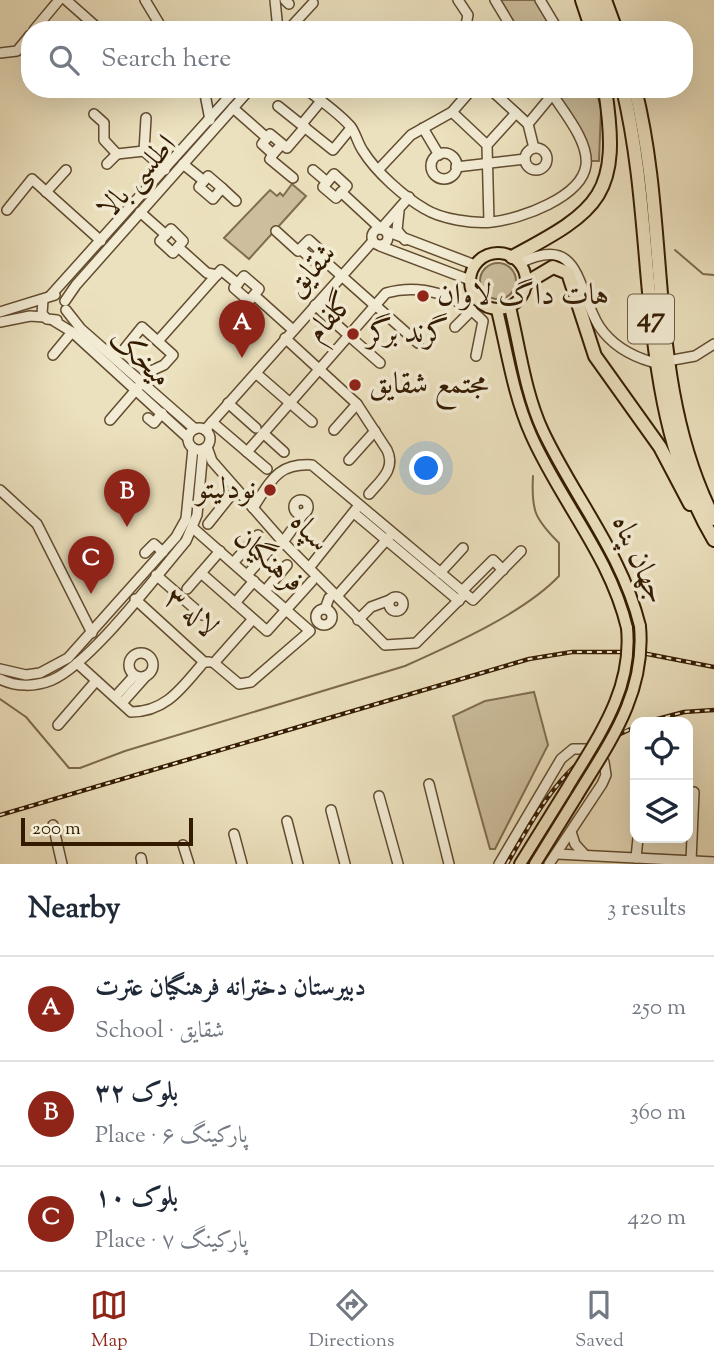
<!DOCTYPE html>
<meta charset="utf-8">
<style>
:root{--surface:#fff;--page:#f6f6f7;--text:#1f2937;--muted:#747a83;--line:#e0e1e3;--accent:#8f2418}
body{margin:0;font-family:"Sorts Mill Goudy",Amiri,serif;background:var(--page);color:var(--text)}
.controls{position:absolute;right:21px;bottom:21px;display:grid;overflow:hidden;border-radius:14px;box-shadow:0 7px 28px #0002}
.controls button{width:63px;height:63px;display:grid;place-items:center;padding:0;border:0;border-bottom:2px solid var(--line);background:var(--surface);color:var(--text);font:35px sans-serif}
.scale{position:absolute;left:21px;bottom:18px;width:172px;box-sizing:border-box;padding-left:7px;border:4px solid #341b00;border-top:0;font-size:19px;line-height:24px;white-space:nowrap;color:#341b00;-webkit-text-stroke:5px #f3ecd5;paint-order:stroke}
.you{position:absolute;left:427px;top:469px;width:24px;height:24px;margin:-18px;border:5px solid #fff;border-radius:50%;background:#1a73e8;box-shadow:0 0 0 10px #1a73e833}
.badge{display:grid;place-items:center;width:46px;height:46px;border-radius:50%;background:var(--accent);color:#fff;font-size:23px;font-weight:700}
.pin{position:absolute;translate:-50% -58px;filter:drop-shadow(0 2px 4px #0008)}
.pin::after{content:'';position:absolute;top:37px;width:24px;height:21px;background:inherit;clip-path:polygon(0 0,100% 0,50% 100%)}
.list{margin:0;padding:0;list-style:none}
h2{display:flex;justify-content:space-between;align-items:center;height:91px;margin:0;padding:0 28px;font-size:30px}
h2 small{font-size:23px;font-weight:400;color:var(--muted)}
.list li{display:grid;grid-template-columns:46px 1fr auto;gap:21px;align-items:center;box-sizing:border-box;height:105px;padding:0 28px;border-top:2px solid var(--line)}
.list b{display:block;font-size:26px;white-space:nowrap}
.list p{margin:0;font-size:23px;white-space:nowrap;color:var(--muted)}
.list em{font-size:23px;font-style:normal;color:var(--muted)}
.icon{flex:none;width:38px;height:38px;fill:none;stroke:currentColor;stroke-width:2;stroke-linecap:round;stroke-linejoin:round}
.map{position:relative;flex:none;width:714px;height:864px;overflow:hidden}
.search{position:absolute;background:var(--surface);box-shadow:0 7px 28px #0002;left:21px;right:21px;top:21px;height:77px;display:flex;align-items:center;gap:18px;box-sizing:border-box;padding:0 24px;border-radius:28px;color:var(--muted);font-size:26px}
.sheet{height:406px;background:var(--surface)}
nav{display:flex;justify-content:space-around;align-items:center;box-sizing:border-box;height:98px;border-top:2px solid var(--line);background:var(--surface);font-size:19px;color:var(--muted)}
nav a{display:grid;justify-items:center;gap:4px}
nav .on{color:var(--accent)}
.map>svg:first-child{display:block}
.green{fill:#cdbf9e;stroke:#806d4f;stroke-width:2}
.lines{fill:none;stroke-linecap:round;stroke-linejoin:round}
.stream{stroke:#7d6a4b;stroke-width:2}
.minor-casing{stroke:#624c30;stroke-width:12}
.major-casing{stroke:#341b00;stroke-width:14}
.highway-casing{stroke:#341b00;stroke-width:16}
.minor{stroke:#f3ecd5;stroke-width:9}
.major{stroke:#ece1be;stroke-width:10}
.highway{stroke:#ece1be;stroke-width:12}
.rail-casing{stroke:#341b00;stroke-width:4.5}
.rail{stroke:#f3ecd5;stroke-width:2;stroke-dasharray:5;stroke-linecap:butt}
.major-bridge-casing{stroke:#341b00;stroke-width:14;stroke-linecap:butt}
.major-bridge{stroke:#ece1be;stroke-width:10}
.poi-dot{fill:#8f2418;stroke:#f3ecd5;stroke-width:2.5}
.labels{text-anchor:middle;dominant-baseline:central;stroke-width:7;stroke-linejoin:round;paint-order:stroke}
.shield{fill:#f3ecd5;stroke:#6d5a40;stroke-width:2}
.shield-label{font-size:28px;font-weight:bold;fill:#341b00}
.street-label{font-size:30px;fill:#341b00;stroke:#f3ecd5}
.poi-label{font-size:30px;fill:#341b00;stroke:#f3ecd5;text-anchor:start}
</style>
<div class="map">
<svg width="714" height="864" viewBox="0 0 714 864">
<rect width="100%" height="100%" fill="#ece1be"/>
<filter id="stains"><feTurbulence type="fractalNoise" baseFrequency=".00286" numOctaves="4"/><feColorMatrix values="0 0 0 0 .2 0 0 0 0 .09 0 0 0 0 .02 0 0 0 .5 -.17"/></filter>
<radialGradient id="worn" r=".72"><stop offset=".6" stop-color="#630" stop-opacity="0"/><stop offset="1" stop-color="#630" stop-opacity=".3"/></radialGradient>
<g class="green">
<path d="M 500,0 L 542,0 L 560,30 L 518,30 Z"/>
<path d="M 554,89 L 596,89 L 601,109 L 599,161 L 591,161 L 588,146 Z"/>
<path d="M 292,184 L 306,196 L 249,259 L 224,238 L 270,190 L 277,196 L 280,193 L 283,196 Z"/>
<circle cx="498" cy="281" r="18"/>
<path d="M 534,692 L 548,745 L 495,849 L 490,849 L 453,716 L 485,701 Z"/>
</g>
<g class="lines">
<g class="stream">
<path d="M 675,250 L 703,274 L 714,275"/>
<path d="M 0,699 L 26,717 L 69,768 L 80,768 L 125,751 L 405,666 C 452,645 524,613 559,576 L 559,543 C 535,519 531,511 533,476"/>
</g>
<defs>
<g id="minor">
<path d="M 66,0 L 100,30"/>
<path d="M 145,0 L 163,30"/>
<path d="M 275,0 L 278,30"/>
<path d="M 285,0 L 289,4"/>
<path d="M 458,0 L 468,15 L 465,30"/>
<path d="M 495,0 L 513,30"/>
<path d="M 540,0 L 558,30"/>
<path d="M 34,30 L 59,0"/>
<path d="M 288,30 L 313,3"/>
<path d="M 0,53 L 17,51 L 30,35"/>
<path d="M 204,89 L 210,120"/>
<path d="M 306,89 C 321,101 339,113 351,127 C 356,134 358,144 363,151 C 376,172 404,197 425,209 C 441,219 473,224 492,222 C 521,219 582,197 586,165 C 589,140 561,109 549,89"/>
<path d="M 490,89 L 528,124 L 534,148"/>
<path d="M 594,89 L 595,91"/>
<path d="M 278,106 L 333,150 L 351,128"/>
<path d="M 233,108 L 267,138"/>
<path d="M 452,112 L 487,145"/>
<path d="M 94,114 L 104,123 L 104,140 L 117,154 L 144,151 L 165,170"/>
<path d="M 302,124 L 321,101"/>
<path d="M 528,124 L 552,95"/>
<path d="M 423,128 L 439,155"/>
<path d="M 282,144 L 273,154 L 262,144 L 270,134 L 287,148 L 305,127"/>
<circle cx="536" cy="159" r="11"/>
<path d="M 144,151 L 146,118"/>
<circle cx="444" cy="166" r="13"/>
<path d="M 273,154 L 270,159 L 293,178"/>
<path d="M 107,164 L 117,154"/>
<path d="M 183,164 L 204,181"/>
<path d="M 456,167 L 525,159"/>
<path d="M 379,169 L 411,135 L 452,112 L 472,89"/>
<path d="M 313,170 L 327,182"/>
<path d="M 334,174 L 347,186 L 336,198 L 323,187 Z"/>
<path d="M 208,176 L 222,188 L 213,199 L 199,187 Z"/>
<path d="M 222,188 L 236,201"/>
<path d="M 46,192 L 66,170"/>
<path d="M 341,192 L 381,229 L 409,197"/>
<path d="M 7,210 L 32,179 L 101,241"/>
<path d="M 399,211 L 397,230 L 405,240"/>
<path d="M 140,212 L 166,235"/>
<path d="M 489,222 L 487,145 L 516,113"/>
<circle cx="380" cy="237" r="8"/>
<path d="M 171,229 L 183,241 L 173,253 L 160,241 Z"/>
<path d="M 276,231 L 298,251 L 300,249"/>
<path d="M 386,231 L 475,265"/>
<path d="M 309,240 L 321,251 L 313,260 L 300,249 Z"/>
<path d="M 380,246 L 470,280"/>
<path d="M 178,247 L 207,273 L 217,275"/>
<path d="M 318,255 L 372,303"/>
<path d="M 520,263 C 582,233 576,289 599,326 C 611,344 631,356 652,362"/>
<path d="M 244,276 L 259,289 L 249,301 L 234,288 Z"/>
<path d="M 51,295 L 236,89"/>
<path d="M 254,295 L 293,330"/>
<path d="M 43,300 L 42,314 L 47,319 L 57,320"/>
<path d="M 65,301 L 76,285 L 250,89"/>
<path d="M 315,305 L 345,332"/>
<path d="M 375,305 L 418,343"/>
<path d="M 66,310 L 81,329 L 195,429"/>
<path d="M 0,312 L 55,295"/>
<path d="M 54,321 L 72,332 L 188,438"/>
<path d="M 0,322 L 30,316 L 44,317"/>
<path d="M 455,327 L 472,310"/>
<path d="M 348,335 L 380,363"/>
<path d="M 285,338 L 357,404 L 387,450 C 396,469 381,480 369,494"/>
<path d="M 158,341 L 221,270 L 238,284"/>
<path d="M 53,355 L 72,332"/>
<path d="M 673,360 L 695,356 L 714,344"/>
<path d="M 258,375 L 312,422"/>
<path d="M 228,403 L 256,428"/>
<path d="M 148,418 L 154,423 L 162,413"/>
<path d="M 110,420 L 153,370 L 164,365 L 173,355 L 142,327 L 125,348"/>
<path d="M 212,422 L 267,469"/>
<circle cx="199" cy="439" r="11"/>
<path d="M 205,430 L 373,241"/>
<path d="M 334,430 L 357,404"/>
<path d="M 263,433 L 284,452"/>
<path d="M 207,447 L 212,461 L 283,542 L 385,645 L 416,643 L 465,594"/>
<path d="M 247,452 L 386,293 C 421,283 458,295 483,321 L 476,356"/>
<path d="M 349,460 L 375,431"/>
<path d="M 0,490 L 37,524 L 92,633"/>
<circle cx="301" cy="507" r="7"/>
<path d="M 253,508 C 271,481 277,463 312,465 L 473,600 L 521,551"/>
<path d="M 354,513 L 459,601"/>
<path d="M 208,524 L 236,489"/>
<path d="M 193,528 L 310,631 L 251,682 L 239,684 L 214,663"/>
<path d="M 283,542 L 304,513"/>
<path d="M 145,553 L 154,544 L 163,552"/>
<path d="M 233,563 L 258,535"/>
<path d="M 309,568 L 356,509"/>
<path d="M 201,573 L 267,631 L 312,581"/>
<path d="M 440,573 L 463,548"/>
<path d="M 156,575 L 202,615"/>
<path d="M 247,575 L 272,547"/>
<path d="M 187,589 L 220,551"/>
<path d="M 265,591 L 287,565"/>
<path d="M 462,591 L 493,560 L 503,570"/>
<path d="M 337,596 L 389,537"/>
<circle cx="396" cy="604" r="7"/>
<path d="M 135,599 L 204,662 L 209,662"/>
<path d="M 235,603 L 254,581"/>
<path d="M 325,609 L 329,598"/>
<circle cx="324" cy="617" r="8"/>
<path d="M 358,620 L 371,607 L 390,600"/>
<circle cx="141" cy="665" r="12"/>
<path d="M 77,663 L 131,712 C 167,712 183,686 204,662"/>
<path d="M 214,663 L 253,619"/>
<path d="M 0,669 L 26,675 L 40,673 L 68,658 L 176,537 L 186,519 L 193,448"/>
<path d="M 0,679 C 16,687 35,687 52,680 C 91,663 156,576 186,541 L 197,515 L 203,450"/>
<path d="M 115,697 L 134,676"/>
<path d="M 122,703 L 146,676"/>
<path d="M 58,725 L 96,681"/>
<path d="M 429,784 L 449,864"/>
<path d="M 379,796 L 398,864"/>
<path d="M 331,810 L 345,864"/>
<path d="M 287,821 L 298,864"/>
<path d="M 53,825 L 62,864"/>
<path d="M 571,832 L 575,844 L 585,855"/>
<path d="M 234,834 L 242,864"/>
<path d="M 183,845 L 189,864"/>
<path d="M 557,854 L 714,862"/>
<path d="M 141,858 L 142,864"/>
<path d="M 636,858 L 638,838"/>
<path d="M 691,861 L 694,792"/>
<path d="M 499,864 L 561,759 L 573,749 L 591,749 L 604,762 L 606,775 L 602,784 L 549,864"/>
</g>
<g id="major">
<circle cx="498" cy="281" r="28"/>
<path d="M 510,307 C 520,348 525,392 543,431 C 574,497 622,553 640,626"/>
<path d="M 497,310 C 507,351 513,395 531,435 C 560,501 610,556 627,628"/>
<path d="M 520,864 L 566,790"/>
<path d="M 535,864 L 577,796"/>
</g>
<g id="highway">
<path d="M 582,0 L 592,30"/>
<path d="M 593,0 L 605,30"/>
<path d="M 605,0 L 616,30"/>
<path d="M 623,89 C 659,239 633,403 714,540"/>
<path d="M 635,89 C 671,232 645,384 714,519"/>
<path d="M 512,257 C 601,210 621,194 605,89"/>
<path d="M 526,283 L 553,267 L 568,273 L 595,356 L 660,447 L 690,504"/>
</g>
</defs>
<use href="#minor" class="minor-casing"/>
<use href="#major" class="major-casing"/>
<use href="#highway" class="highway-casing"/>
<use href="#minor" class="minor"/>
<use href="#major" class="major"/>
<use href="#highway" class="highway"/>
<defs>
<g id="rail">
<path d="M 646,722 L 684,712 L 714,710"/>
<path d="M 0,815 L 529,659 L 572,652 L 637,652 L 714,667"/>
<path d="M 507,864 C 542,803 567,756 635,727"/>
</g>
</defs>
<use href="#rail" class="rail-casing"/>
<use href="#rail" class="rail"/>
<defs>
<g id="major-bridge">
<path d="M 566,790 C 597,738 633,691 627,628"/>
<path d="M 577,796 C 610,742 646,693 640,626"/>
</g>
</defs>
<use href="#major-bridge" class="major-bridge-casing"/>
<use href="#major-bridge" class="major-bridge"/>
</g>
<g class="poi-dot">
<circle cx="423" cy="296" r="7"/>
<circle cx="353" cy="334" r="7"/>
<circle cx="355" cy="385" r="7"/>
<circle cx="270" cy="490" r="7"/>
</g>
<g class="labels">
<rect class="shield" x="628" y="294.5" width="46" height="49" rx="5"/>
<g class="shield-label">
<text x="651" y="319">47</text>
</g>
<g class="street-label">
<text transform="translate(138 178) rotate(-48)">اطلسی بالا</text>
<text transform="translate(312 271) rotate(-48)">شقایق</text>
<text transform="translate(331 318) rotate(-48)">گلفام</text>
<text transform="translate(139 359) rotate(42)">میخک</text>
<text transform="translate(309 533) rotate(47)">سپاه</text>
<text transform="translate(638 560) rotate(66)">جهان پناه</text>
<text transform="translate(268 561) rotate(41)">فرهنگیان</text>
<text transform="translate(190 614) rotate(41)">لاله ۳</text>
</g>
<g class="poi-label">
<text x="437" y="296">هات داگ لاوان</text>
<text x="367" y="334">گرند برگر</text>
<text x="369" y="385">مجتمع شقایق</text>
<text x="256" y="490" text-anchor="end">نودلیتو</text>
</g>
</g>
<rect width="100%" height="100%" filter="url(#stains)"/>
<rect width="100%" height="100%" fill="url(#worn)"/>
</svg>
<div class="controls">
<button><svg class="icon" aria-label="locate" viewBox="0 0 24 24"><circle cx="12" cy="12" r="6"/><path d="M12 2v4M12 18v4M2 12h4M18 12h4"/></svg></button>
<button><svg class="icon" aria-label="layers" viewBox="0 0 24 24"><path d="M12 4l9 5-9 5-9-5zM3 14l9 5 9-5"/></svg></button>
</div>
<div class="scale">200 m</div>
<div class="you"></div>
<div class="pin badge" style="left:242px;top:358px">A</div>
<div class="pin badge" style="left:127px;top:527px">B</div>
<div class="pin badge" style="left:91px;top:594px">C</div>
<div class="search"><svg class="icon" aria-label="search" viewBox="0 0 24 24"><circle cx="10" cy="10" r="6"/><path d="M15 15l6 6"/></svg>Search here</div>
</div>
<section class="sheet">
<h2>Nearby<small>3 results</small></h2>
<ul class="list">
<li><span class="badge">A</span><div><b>دبیرستان دخترانه فرهنگیان عترت</b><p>School · شقایق</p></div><em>250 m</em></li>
<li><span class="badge">B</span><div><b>بلوک ۳۲</b><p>Place · پارکینگ ۶</p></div><em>360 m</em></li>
<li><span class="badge">C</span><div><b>بلوک ۱۰</b><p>Place · پارکینگ ۷</p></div><em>420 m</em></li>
</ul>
</section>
<nav>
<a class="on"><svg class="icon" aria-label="map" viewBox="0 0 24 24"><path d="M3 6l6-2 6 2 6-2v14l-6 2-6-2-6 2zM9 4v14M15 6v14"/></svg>Map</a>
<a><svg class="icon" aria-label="directions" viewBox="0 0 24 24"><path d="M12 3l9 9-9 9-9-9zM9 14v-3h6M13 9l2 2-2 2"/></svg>Directions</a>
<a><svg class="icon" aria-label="saved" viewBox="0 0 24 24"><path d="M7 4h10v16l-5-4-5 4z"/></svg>Saved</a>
</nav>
